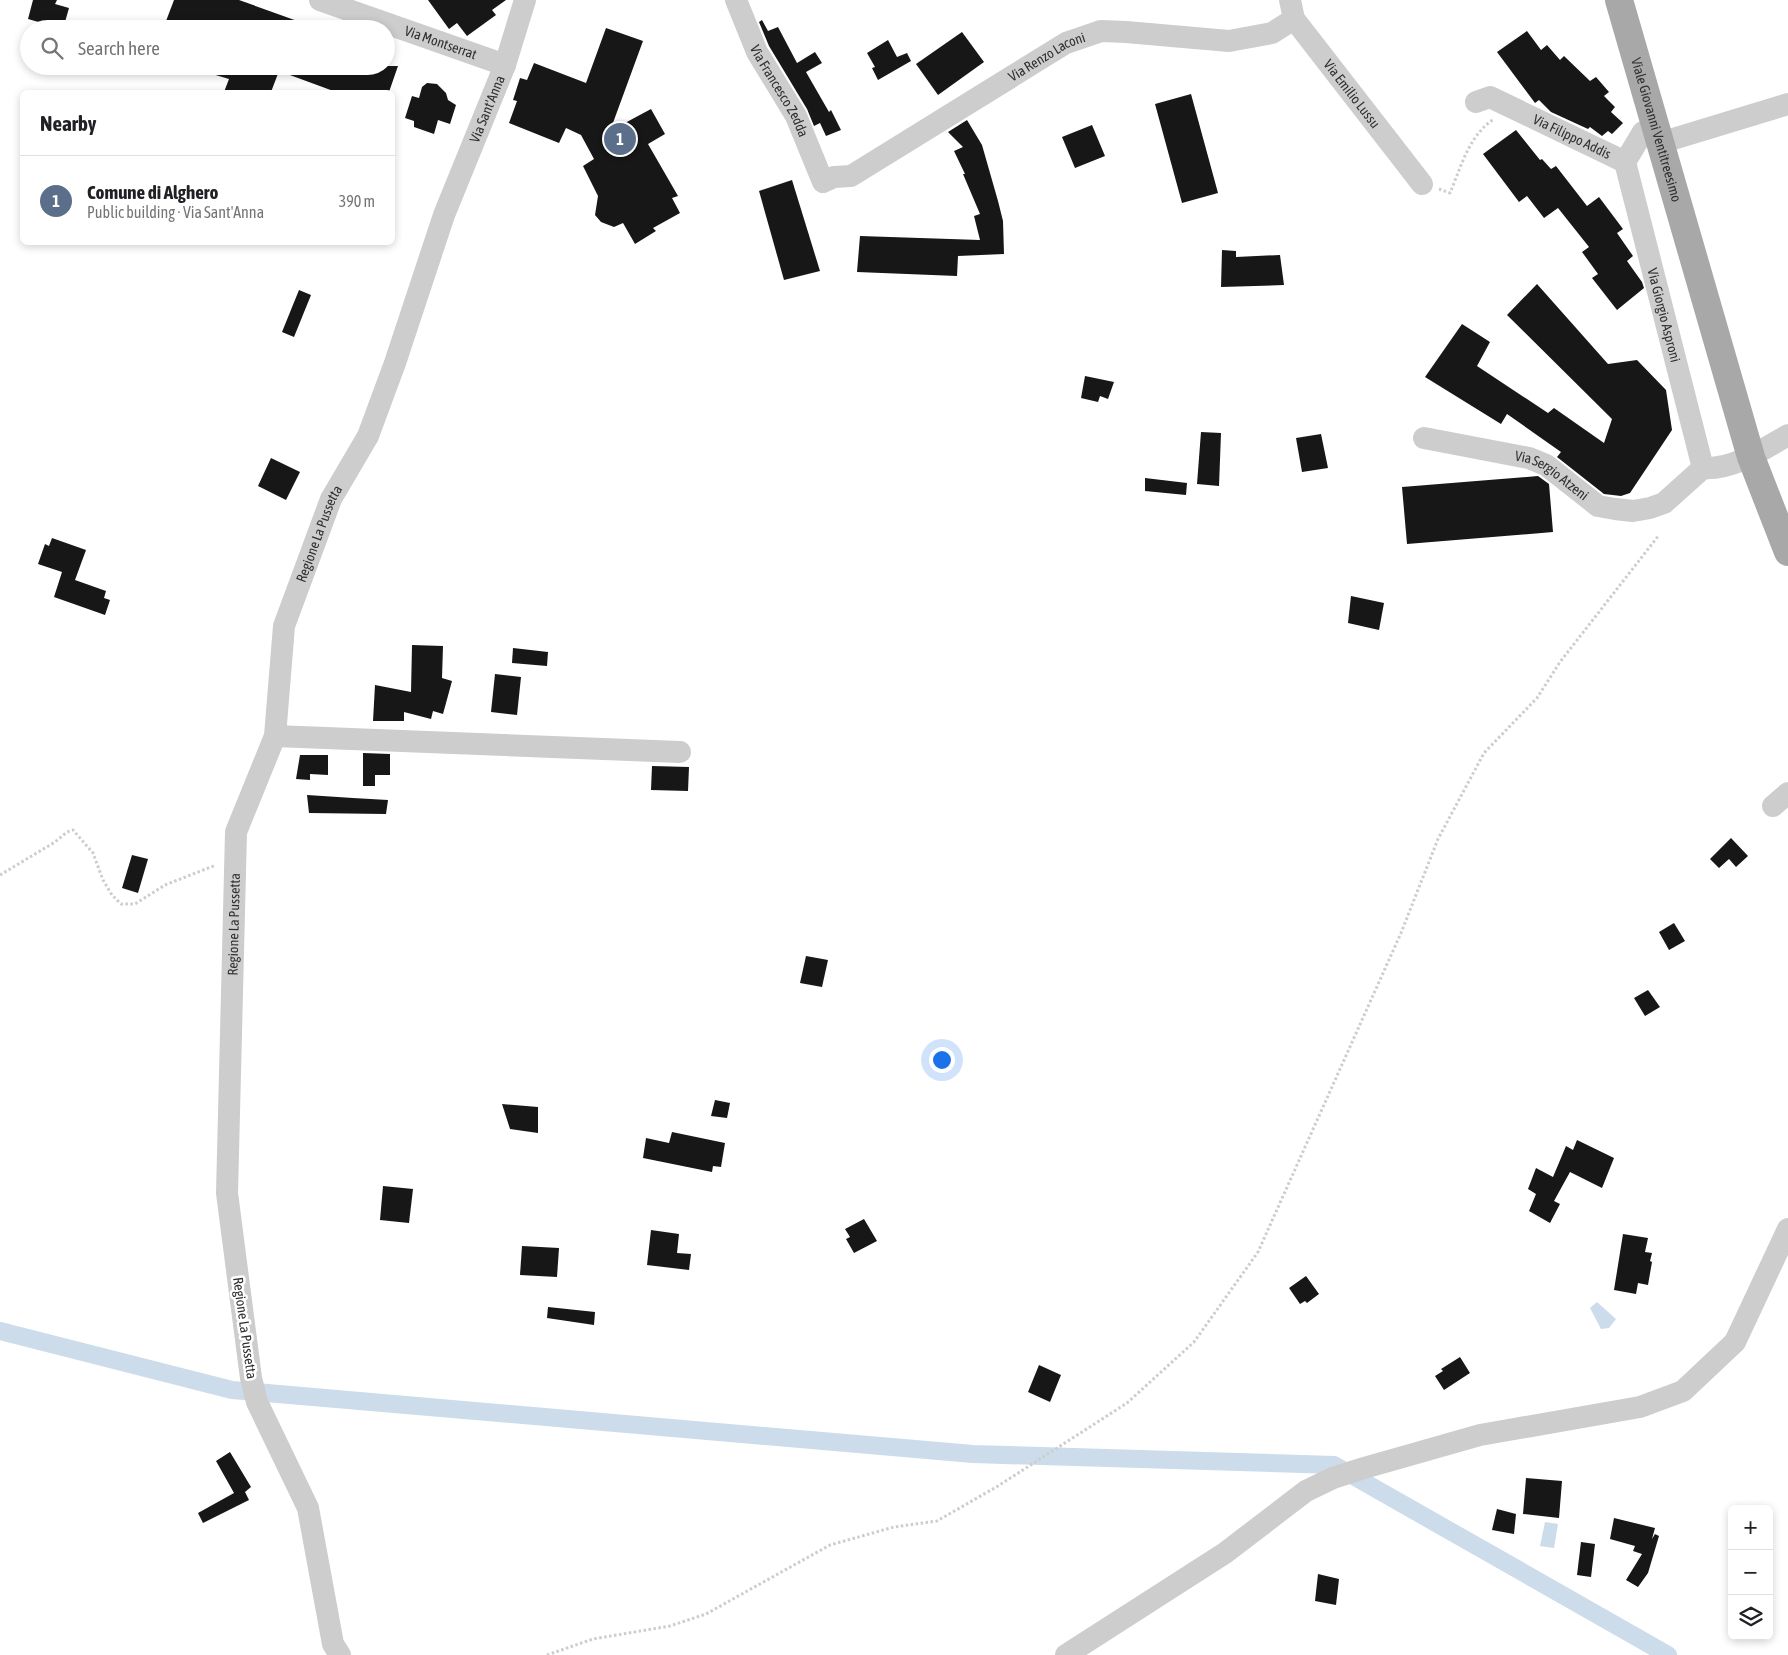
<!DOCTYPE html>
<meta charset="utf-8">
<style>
:root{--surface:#fff;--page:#f2f2f2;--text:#202124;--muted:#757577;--line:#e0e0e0;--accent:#db3e3e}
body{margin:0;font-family:"Asap Condensed",sans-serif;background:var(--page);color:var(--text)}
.controls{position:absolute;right:15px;bottom:15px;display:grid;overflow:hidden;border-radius:8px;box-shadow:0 2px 8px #0003}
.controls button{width:45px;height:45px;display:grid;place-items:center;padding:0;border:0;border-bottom:1px solid var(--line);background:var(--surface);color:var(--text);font:25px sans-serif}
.you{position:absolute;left:941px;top:1059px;width:18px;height:18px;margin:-12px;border:4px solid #fff;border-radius:50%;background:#1a73e8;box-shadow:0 0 0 8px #1a73e833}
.badge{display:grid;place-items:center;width:32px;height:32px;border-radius:50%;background:var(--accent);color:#fff;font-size:16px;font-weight:700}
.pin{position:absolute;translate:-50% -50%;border:2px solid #fff;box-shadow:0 1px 5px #0006}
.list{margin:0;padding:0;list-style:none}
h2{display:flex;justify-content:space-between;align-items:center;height:65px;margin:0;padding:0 20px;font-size:21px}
h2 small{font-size:16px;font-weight:400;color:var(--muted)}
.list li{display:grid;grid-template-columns:32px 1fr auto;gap:15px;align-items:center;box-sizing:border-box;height:90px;padding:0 20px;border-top:1px solid var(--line)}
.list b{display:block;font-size:19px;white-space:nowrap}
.list p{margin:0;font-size:16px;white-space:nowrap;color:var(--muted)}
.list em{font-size:16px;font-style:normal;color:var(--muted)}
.icon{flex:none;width:28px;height:28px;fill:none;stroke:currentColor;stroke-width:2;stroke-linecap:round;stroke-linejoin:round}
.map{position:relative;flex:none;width:1788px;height:1655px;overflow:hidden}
.search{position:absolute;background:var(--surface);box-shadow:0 2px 8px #0003;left:20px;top:20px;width:375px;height:55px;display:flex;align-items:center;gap:12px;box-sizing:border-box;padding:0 18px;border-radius:28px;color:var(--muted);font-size:19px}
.panel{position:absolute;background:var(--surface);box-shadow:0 2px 8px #0003;left:20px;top:90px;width:375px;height:155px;border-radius:8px}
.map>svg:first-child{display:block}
.water{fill:#ccdcea}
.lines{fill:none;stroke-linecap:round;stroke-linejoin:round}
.canal{stroke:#ccdcea;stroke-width:18}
.building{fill:#171717}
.path{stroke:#cdcdcd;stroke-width:3;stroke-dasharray:2.5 2.5;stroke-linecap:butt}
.minor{stroke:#cdcdcd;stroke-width:22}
.major{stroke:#a8a8a8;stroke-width:28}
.labels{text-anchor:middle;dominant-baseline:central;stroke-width:5;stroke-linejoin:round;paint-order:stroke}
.street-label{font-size:14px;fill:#303030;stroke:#fff}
</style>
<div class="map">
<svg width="1788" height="1655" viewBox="0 0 1788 1655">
<rect width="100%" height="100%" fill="#fff"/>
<g class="water">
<path d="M 1597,1302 L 1616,1319 L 1609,1328 L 1601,1329 L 1590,1308 Z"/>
<path d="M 1545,1522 L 1558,1524 L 1554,1548 L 1540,1546 Z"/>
</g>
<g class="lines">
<path class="canal" d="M 0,1331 L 232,1390 L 973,1454 L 1334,1465 L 1668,1655"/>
</g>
<g class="building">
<path d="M 33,0 L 57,0 L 55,4 L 69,8 L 63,29 L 48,29 L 49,25 L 28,19 Z"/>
<path d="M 174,0 L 239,0 L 314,27 L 314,29 L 163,29 Z"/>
<path d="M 428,0 L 506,0 L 492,10 L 496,15 L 467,36 L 457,23 L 449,29 Z"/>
<path d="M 762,20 L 768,31 L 778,27 L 797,63 L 815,52 L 822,63 L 806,72 L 829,112 L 831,110 L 841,130 L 826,136 L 820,123 L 814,126 L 807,109 L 769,46 L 759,22 Z"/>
<path d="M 606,28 L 643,41 L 610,131 L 651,109 L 665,134 L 648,144 L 678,196 L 672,198 L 680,213 L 653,228 L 656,231 L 635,244 L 623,223 L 614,227 L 601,222 L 595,215 L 598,196 L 583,166 L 594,159 L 581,135 L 566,128 L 559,143 L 509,123 L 517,101 L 513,100 L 520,78 L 527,80 L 534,63 L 586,83 Z"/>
<path d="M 1527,31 L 1541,50 L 1547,45 L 1560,60 L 1564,56 L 1590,81 L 1596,77 L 1609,92 L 1604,96 L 1615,107 L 1611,112 L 1623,123 L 1612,134 L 1608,131 L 1602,136 L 1590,127 L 1588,129 L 1551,112 L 1539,100 L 1535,103 L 1497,52 Z"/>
<path d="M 962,32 L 984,62 L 938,95 L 916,64 Z"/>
<path d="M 888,40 L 897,57 L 907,53 L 911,61 L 878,80 L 872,68 L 875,67 L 867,53 Z"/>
<path d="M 200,66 L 398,66 L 389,92 L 336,92 L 279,71 L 271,92 L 224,92 L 229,79 L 199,70 Z"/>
<path d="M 427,83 L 437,84 L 446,93 L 448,100 L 456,105 L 450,124 L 438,120 L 434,134 L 414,127 L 414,121 L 405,118 L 412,96 L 419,98 L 422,87 Z"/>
<path d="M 1191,94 L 1218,193 L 1182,203 L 1155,104 Z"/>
<path d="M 967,120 L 982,145 L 998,201 L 1003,221 L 1004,254 L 958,256 L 957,276 L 857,272 L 860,236 L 980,240 L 974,216 L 980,214 L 963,174 L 965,174 L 954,151 L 963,147 L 948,132 Z"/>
<path d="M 1092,125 L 1105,156 L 1075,168 L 1062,137 Z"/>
<path d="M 1516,130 L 1540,160 L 1542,159 L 1551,169 L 1556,166 L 1587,206 L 1599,197 L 1623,229 L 1617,233 L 1633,256 L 1627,261 L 1642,282 L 1644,288 L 1617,310 L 1592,278 L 1598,274 L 1582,252 L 1589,247 L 1558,208 L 1544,218 L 1527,196 L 1519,202 L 1483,154 Z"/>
<path d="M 792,180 L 820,271 L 784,280 L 759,191 Z"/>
<path d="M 1222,250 L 1236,251 L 1236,257 L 1280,255 L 1284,285 L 1221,287 Z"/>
<path d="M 1537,284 L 1608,364 L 1637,360 L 1666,390 L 1672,430 L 1630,493 L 1621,496 L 1604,494 L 1557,457 L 1561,452 L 1507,414 L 1501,424 L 1425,377 L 1462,324 L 1490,342 L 1477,366 L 1548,413 L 1554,408 L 1604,443 L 1612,419 L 1507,315 Z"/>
<path d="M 299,290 L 311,295 L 294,337 L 282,332 Z"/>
<path d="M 1085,376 L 1114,382 L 1108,399 L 1100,396 L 1098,402 L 1081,398 Z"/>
<path d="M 1201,432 L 1221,433 L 1219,486 L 1197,484 Z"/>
<path d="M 1321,434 L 1328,468 L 1302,472 L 1296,438 Z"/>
<path d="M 271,458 L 300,472 L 286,500 L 258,486 Z"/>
<path d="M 1538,476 L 1549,484 L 1553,532 L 1407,544 L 1402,487 Z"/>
<path d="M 1145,478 L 1187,483 L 1186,495 L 1145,491 Z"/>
<path d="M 52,538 L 86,550 L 75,580 L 106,591 L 104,598 L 110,600 L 105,615 L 54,597 L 62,572 L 38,564 L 45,544 L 49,546 Z"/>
<path d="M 1351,596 L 1384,603 L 1379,630 L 1348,623 Z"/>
<path d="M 412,645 L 443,646 L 442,678 L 452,681 L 443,714 L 433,711 L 431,719 L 404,712 L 404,721 L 373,721 L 375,685 L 411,692 Z"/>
<path d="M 513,648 L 548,652 L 547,666 L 512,663 Z"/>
<path d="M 495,674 L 521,677 L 517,715 L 491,712 Z"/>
<path d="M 363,753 L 390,754 L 390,775 L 375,775 L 375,786 L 363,786 Z"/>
<path d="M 300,755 L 328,755 L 328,775 L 310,774 L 310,780 L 296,779 Z"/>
<path d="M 652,766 L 689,767 L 688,791 L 651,790 Z"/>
<path d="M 307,795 L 353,798 L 388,800 L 386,814 L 309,813 Z"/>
<path d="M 1731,838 L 1748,856 L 1736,867 L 1729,859 L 1719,868 L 1710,859 Z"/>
<path d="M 132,855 L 148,859 L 138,893 L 122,888 Z"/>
<path d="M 1674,923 L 1685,941 L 1669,950 L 1659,932 Z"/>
<path d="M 806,956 L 828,960 L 822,987 L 800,983 Z"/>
<path d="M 1648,990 L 1660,1007 L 1645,1016 L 1634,998 Z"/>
<path d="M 715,1100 L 730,1103 L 727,1118 L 711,1116 Z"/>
<path d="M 502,1104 L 538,1107 L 538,1133 L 510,1129 Z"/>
<path d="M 672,1132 L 725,1143 L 721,1167 L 713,1166 L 712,1172 L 643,1158 L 646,1138 L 669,1143 Z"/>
<path d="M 1577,1140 L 1614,1158 L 1602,1188 L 1570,1172 L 1554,1201 L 1560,1204 L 1550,1223 L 1529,1211 L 1536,1194 L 1528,1189 L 1536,1168 L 1553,1177 L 1566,1146 L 1573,1150 Z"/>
<path d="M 383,1186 L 413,1189 L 409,1223 L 380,1220 Z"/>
<path d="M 864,1219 L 877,1241 L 854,1253 L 846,1239 L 850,1237 L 845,1229 Z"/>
<path d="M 651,1230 L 679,1234 L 677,1253 L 691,1254 L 689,1270 L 647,1265 Z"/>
<path d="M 1623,1234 L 1648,1238 L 1645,1252 L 1652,1253 L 1650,1261 L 1652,1262 L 1648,1285 L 1638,1283 L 1636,1294 L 1614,1290 Z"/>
<path d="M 522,1246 L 559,1248 L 557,1277 L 520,1275 Z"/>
<path d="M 1306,1276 L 1319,1294 L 1307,1303 L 1305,1301 L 1300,1304 L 1289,1288 Z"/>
<path d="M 548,1307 L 595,1312 L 594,1325 L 547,1318 Z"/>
<path d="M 1460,1357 L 1470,1373 L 1444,1390 L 1435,1376 L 1443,1371 L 1441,1369 Z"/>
<path d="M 1039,1365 L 1061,1375 L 1050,1402 L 1028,1392 Z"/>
<path d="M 230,1452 L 251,1487 L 245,1492 L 249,1500 L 203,1523 L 198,1513 L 234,1493 L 216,1461 Z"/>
<path d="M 1526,1478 L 1562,1481 L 1559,1518 L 1523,1514 Z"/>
<path d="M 1497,1509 L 1516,1514 L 1514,1534 L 1492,1530 Z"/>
<path d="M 1614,1518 L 1655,1528 L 1652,1539 L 1655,1534 L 1659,1536 L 1648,1573 L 1638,1587 L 1626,1580 L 1642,1554 L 1633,1551 L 1635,1546 L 1610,1539 Z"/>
<path d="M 1581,1542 L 1595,1544 L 1591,1577 L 1577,1575 Z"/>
<path d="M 1318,1574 L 1339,1579 L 1336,1605 L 1315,1601 Z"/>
</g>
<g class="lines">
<g class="path">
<path d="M 1439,189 L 1450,193 C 1461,167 1469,135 1494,119"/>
<path d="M 0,875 L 55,842 L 67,832 L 73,830 L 93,853 L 103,880 L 112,895 L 121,904 L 135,904 L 165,885 L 216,865"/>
<path d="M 547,1655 L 593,1639 L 670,1626 L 706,1614 L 830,1545 L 894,1527 L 937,1521 L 998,1486 L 1127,1403 L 1194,1342 L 1258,1252 L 1401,933 L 1438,839 L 1484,753 L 1537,698 L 1560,662 L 1659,535"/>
</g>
<g class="minor">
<path id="s1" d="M 320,0 L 505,65"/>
<path id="s2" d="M 736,0 L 757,52 L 796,116 L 823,182 L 834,177 L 851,176 L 1066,43 L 1101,31 L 1126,32 L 1229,41 L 1272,33 L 1294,19"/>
<path id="s3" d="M 1290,0 L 1294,19 L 1422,184"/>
<path id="s4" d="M 1476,102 L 1490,97 L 1625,162"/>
<path d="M 1660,143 L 1788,104"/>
<path id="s5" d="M 1625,162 L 1703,468"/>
<path d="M 1625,162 L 1643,132 L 1655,126"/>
<path id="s6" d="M 1424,438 L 1529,458 L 1546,465 L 1598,506 L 1615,509 L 1633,511 L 1650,508 L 1664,503 L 1703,468 C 1733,470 1762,450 1788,435"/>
<path d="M 275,736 L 680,752"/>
<path d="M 1773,806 L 1788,793"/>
<path id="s7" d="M 340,1655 L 333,1644 L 308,1508 L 257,1402 L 251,1378 L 227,1193 L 236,832 L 275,736 L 284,626 L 331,499 L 368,436 L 395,363 L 444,215 L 505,65 L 525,0"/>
<path d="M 1066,1655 L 1225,1553 L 1306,1491 L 1333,1478 L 1364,1468 L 1480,1435 L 1640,1407 L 1683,1391 L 1735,1342 L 1788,1229"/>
</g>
<path class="major" id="s8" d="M 1619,0 L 1751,457 L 1788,552"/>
</g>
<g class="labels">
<g class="street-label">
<text stroke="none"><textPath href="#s1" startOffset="128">Via Montserrat</textPath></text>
<text stroke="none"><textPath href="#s2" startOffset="461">Via Renzo Laconi</textPath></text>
<text stroke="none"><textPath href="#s2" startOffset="101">Via Francesco Zedda</textPath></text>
<text stroke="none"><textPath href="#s3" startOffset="114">Via Emilio Lussu</textPath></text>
<text stroke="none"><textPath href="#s7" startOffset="1612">Via Sant'Anna</textPath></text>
<text stroke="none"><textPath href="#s8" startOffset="135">Viale Giovanni Ventitreesimo</textPath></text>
<text stroke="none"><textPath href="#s4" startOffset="106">Via Filippo Addis</textPath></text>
<text stroke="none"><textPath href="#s5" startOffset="158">Via Giorgio Asproni</textPath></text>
<text stroke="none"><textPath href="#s6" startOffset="135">Via Sergio Atzeni</textPath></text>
<text stroke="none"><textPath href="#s7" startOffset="1154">Regione La Pussetta</textPath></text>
<text stroke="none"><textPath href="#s7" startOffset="749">Regione La Pussetta</textPath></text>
<text transform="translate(245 1328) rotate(82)">Regione La Pussetta</text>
</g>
</g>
</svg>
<div class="controls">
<button>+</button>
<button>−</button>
<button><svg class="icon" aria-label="layers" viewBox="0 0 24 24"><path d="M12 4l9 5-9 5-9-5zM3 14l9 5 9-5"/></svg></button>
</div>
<div class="you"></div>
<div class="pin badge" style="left:620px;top:139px;background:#5c6f8a">1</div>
<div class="search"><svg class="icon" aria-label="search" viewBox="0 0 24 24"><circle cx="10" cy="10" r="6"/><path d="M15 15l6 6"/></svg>Search here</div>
<section class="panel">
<h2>Nearby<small></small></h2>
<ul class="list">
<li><span class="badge" style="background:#5c6f8a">1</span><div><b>Comune di Alghero</b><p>Public building · Via Sant'Anna</p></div><em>390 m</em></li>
</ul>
</section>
</div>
